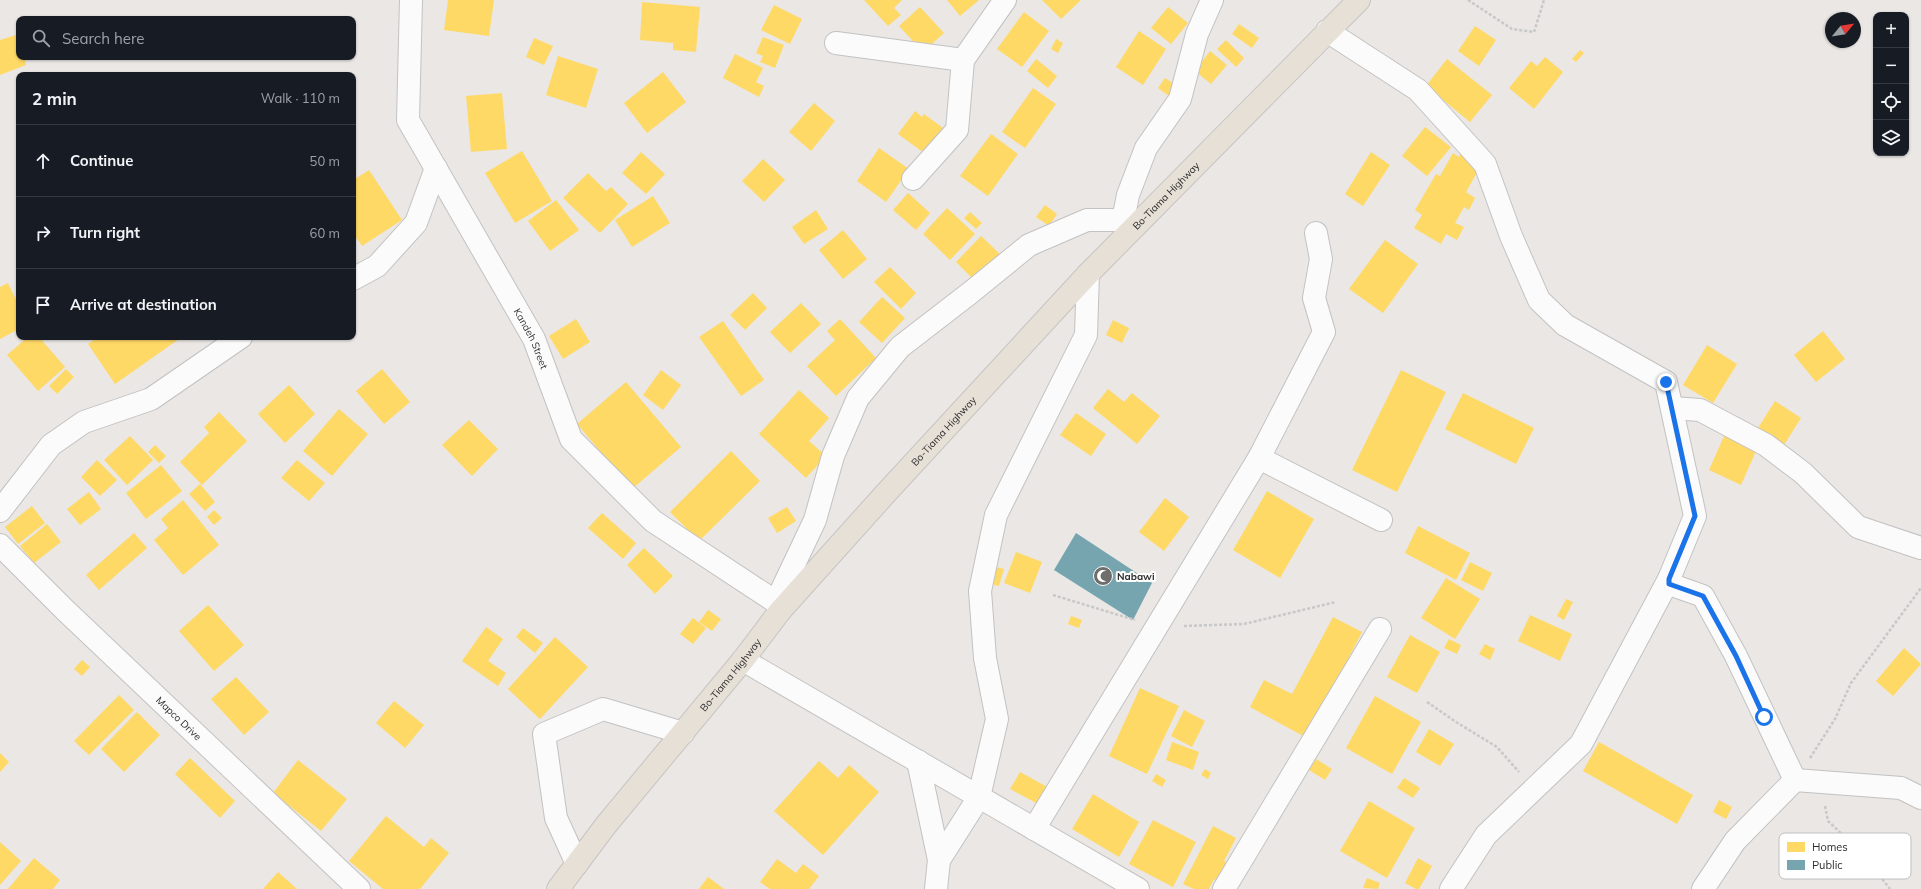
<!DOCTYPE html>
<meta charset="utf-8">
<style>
:root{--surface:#171b24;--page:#20242c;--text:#f1f3f6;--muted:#9ea1a6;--line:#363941}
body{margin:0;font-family:Mulish,sans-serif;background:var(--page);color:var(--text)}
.controls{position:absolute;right:12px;top:12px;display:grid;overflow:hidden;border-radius:8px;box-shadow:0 1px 3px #0004}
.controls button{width:36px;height:36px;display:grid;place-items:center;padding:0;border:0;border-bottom:1px solid var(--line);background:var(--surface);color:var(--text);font:20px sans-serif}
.compass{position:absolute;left:1825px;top:12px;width:36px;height:36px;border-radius:50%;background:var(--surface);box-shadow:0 1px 3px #0004;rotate:60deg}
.stop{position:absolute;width:12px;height:12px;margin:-9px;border:3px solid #1a73e8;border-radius:50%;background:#fff}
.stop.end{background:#1a73e8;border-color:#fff;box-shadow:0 1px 4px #0008}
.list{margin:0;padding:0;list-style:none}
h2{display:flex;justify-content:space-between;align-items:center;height:52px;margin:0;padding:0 16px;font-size:17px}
h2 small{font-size:13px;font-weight:400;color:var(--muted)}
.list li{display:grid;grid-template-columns:26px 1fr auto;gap:12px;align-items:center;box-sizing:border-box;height:72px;padding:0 16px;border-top:1px solid var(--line)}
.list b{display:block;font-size:15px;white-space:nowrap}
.list em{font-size:13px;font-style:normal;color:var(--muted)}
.icon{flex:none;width:22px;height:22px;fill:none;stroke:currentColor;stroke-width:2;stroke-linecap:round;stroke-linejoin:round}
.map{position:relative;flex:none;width:1921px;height:889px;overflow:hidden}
.search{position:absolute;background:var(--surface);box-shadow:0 1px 3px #0004;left:16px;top:16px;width:340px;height:44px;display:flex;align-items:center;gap:10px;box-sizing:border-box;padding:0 14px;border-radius:8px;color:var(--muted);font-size:15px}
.panel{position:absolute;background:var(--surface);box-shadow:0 1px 3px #0004;left:16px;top:72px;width:340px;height:268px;border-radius:8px}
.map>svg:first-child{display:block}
.homes{fill:#ffd966}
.public{fill:#76a5af}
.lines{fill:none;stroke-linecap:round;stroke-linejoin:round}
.minor-casing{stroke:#c3c2c2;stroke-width:24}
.trunk-casing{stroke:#c6c4c3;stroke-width:24}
.path{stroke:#c8c8c8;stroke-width:2.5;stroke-dasharray:3 2;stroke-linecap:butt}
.minor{stroke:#fcfbfb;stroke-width:22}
.trunk{stroke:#e7e0d6;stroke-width:22}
.route{stroke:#1a73e8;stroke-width:5}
.labels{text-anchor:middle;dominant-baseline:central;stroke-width:4;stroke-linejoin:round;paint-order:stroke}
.street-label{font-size:10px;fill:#2d2d2d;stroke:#fff}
.poi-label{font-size:10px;font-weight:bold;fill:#2d2d2d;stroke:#fff;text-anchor:start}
.key{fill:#fff;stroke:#c0c0c0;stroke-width:1}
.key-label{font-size:11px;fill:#2d2d2d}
</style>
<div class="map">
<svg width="1921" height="889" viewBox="0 0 1921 889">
<rect width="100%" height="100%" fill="#eae7e4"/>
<g class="homes">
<path d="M 448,0 L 494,0 L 489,36 L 444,30 Z"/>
<path d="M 864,0 L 902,0 L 894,8 L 901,15 L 888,26 Z"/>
<path d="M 947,0 L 979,0 L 960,16 Z"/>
<path d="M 1042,0 L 1081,0 L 1061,19 Z"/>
<path d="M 642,2 L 700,7 L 696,52 L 673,50 L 673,43 L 640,40 Z"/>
<path d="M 774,5 L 802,19 L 790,44 L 761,30 Z"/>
<path d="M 920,7 L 944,33 L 923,52 L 899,26 Z"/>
<path d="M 1168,7 L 1188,23 L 1171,44 L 1151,28 Z"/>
<path d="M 1024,12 L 1049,31 L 1022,67 L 997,49 Z"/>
<path d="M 1239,24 L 1259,38 L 1252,48 L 1232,34 Z"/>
<path d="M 1475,26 L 1496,40 L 1479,66 L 1458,51 Z"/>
<path d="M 1139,31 L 1166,49 L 1143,85 L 1116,67 Z"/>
<path d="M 16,35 L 19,45 L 19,57 L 24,57 L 26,65 L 0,75 L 0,40 Z"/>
<path d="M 763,37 L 784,45 L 775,68 L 760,62 L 763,56 L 756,53 Z"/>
<path d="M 534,38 L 553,46 L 544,65 L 526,57 Z"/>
<path d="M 1056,39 L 1063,43 L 1058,53 L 1051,49 Z"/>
<path d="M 1226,40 L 1244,58 L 1236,67 L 1217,49 Z"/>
<path d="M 1580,50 L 1584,53 L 1576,62 L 1572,59 Z"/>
<path d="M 1210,51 L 1227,65 L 1211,84 L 1195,71 Z"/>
<path d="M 735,54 L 763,68 L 756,82 L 764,86 L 759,97 L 723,78 Z"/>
<path d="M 558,56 L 598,69 L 586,108 L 546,95 Z"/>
<path d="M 1545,57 L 1563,72 L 1534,109 L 1509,88 L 1531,61 L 1537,66 Z"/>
<path d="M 1036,59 L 1057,76 L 1048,88 L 1027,71 Z"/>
<path d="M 1447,59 L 1492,95 L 1470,122 L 1426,86 Z"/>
<path d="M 663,72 L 686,102 L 647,133 L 624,103 Z"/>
<path d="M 1165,78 L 1176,85 L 1169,96 L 1158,88 Z"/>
<path d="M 1033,88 L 1056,104 L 1025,148 L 1002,132 Z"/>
<path d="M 502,93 L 507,149 L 471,152 L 466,96 Z"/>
<path d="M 814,103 L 835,121 L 811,151 L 789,132 Z"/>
<path d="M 915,111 L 922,117 L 924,114 L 943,128 L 924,153 L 898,134 Z"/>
<path d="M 1425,127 L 1451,147 L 1427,176 L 1402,156 Z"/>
<path d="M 991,134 L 1018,154 L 988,196 L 960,176 Z"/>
<path d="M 879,148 L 909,169 L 886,202 L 857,181 Z"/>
<path d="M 522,151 L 552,201 L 515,223 L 485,173 Z"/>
<path d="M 1462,151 L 1479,169 L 1466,192 L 1475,198 L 1469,210 L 1464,207 L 1455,223 L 1464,227 L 1457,240 L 1446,234 L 1441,244 L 1414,228 L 1422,215 L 1415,210 L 1436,174 L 1440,176 L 1453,153 L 1459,157 Z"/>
<path d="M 641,152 L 665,174 L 646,194 L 622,173 Z"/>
<path d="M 1371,152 L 1390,165 L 1363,206 L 1345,194 Z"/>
<path d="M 763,159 L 785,180 L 764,202 L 742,181 Z"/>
<path d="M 369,170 L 402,220 L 362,246 L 353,233 L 353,180 Z"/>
<path d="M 588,173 L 606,191 L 611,187 L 628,204 L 600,233 L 563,198 Z"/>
<path d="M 908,193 L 930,213 L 916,230 L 893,210 Z"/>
<path d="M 653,196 L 670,223 L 632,247 L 615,220 Z"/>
<path d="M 556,200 L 579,230 L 550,251 L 528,221 Z"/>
<path d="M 1045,205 L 1057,214 L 1049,226 L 1036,217 Z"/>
<path d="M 947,208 L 975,234 L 950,260 L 923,234 Z"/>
<path d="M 816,210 L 828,229 L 804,244 L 792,227 Z"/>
<path d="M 970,212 L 982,223 L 976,229 L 964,218 Z"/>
<path d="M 843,230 L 867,259 L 843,279 L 819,250 Z"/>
<path d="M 981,236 L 1003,257 L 978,284 L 956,262 Z"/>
<path d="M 1385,240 L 1418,264 L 1383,313 L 1349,289 Z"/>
<path d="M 890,267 L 916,293 L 901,309 L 874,282 Z"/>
<path d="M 8,283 L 19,306 L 19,329 L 0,339 L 0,287 Z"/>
<path d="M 753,293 L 767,308 L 745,330 L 730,315 Z"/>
<path d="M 882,297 L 905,318 L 882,343 L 859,322 Z"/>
<path d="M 801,303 L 821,324 L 790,353 L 770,332 Z"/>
<path d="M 576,319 L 590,342 L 563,359 L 549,336 Z"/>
<path d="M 840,319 L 876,358 L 836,396 L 807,366 L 835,340 L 827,331 Z"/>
<path d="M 1113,320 L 1129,328 L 1122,343 L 1106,335 Z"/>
<path d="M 723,321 L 764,380 L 741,396 L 699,337 Z"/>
<path d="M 1823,331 L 1845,359 L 1816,382 L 1794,355 Z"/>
<path d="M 28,337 L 39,337 L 65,367 L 38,391 L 7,355 Z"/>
<path d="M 98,337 L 182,337 L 115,384 L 88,344 Z"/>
<path d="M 1707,345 L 1737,364 L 1713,403 L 1683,385 Z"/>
<path d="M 66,369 L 74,377 L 57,394 L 49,386 Z"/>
<path d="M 382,369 L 410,402 L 384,424 L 356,391 Z"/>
<path d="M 661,370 L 681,385 L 663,410 L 643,395 Z"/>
<path d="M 1401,370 L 1446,392 L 1397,492 L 1352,470 Z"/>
<path d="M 626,382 L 681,447 L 632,489 L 577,424 Z"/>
<path d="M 289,385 L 315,414 L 285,443 L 258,414 Z"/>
<path d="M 1108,389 L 1124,402 L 1132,393 L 1160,416 L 1137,444 L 1093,408 Z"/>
<path d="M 799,390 L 829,418 L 809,441 L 826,456 L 806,478 L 759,434 Z"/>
<path d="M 1463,393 L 1534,428 L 1516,464 L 1445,429 Z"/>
<path d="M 1775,401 L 1801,418 L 1784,445 L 1758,428 Z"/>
<path d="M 339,409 L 368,434 L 332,476 L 303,451 Z"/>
<path d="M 219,412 L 247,441 L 202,485 L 180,462 L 209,433 L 204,427 Z"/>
<path d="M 1076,413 L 1106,434 L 1091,456 L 1060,435 Z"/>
<path d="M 469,420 L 498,449 L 472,476 L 442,445 Z"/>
<path d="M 1725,434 L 1757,449 L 1741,485 L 1709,470 Z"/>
<path d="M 130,436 L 153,460 L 127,485 L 104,460 Z"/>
<path d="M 155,445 L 166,456 L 159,463 L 148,452 Z"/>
<path d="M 731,451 L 760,481 L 699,541 L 670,512 Z"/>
<path d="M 97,460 L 117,480 L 100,496 L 81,477 Z"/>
<path d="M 297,460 L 325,483 L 309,501 L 281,478 Z"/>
<path d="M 161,465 L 182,491 L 146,519 L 126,493 Z"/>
<path d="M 200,484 L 215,502 L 205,511 L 189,494 Z"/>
<path d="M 1267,491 L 1314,519 L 1280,578 L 1233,550 Z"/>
<path d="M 89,492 L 101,509 L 80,525 L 67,509 Z"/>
<path d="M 1165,498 L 1189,517 L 1164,551 L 1139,532 Z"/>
<path d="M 183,500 L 219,545 L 183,575 L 154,540 L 168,528 L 161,519 Z"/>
<path d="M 32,506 L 45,523 L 18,544 L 5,527 Z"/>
<path d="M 787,507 L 796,521 L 777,533 L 768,518 Z"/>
<path d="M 214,510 L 222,518 L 214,525 L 207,517 Z"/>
<path d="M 602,513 L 636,543 L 623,559 L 588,528 Z"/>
<path d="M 47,524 L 61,542 L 34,563 L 20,546 Z"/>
<path d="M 1418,526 L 1470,553 L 1456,580 L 1405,553 Z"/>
<path d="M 134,533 L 147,548 L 99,590 L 86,575 Z"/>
<path d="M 644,548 L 673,576 L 655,594 L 627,565 Z"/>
<path d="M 1016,552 L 1042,562 L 1030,593 L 1004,583 Z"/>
<path d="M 1470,562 L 1492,573 L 1483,591 L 1461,580 Z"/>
<path d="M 996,567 L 1004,569 L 999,586 L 991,584 Z"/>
<path d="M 1446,578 L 1480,599 L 1455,639 L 1421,618 Z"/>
<path d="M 1566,599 L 1573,602 L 1564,620 L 1557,616 Z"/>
<path d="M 208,605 L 244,645 L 214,671 L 179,631 Z"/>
<path d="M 708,610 L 721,619 L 712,631 L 699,622 Z"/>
<path d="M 1530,615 L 1572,634 L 1560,661 L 1518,641 Z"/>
<path d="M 1071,616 L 1082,620 L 1079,628 L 1068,624 Z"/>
<path d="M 1333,617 L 1362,632 L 1307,738 L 1250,707 L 1264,680 L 1292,694 Z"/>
<path d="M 693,618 L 706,628 L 693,644 L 680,634 Z"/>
<path d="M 486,627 L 503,639 L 488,661 L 506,673 L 498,686 L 462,661 Z"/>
<path d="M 523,628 L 543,643 L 535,653 L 516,637 Z"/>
<path d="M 1410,635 L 1440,652 L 1417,693 L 1387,677 Z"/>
<path d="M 555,637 L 588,667 L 540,719 L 508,689 Z"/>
<path d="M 1449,639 L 1461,645 L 1457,654 L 1444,648 Z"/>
<path d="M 1485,644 L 1495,649 L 1490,660 L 1479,654 Z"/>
<path d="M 1904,648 L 1921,664 L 1893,696 L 1876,681 Z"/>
<path d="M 82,660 L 90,667 L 82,676 L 74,669 Z"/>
<path d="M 236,677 L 269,712 L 244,735 L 211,699 Z"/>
<path d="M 1140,688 L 1179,706 L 1147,774 L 1109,756 Z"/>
<path d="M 119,695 L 134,710 L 89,755 L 74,741 Z"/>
<path d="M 1375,696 L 1421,722 L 1392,774 L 1346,748 Z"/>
<path d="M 394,701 L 424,725 L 405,748 L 376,723 Z"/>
<path d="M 1184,710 L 1205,721 L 1192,747 L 1171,736 Z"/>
<path d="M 137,712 L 160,735 L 124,772 L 101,749 Z"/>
<path d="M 1429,729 L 1454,744 L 1440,766 L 1416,752 Z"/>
<path d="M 1172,742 L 1199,752 L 1193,770 L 1166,760 Z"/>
<path d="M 1599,742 L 1693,795 L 1677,824 L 1583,771 Z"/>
<path d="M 0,753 L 9,762 L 0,772 Z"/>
<path d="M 190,758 L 235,801 L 220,818 L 175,774 Z"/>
<path d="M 1316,759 L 1332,769 L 1325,780 L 1309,770 Z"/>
<path d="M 298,760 L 347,799 L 321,831 L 273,793 Z"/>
<path d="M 819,761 L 838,778 L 849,765 L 879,792 L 823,855 L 774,811 Z"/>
<path d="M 1205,769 L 1211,773 L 1208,779 L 1201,775 Z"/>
<path d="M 1020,772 L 1051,789 L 1042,806 L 1010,789 Z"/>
<path d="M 1156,774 L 1166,780 L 1162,787 L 1152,781 Z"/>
<path d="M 1404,778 L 1420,788 L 1413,798 L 1397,788 Z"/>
<path d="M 1093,794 L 1139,822 L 1119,857 L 1072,829 Z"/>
<path d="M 1719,800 L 1732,807 L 1726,819 L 1713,812 Z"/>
<path d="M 1369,801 L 1415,828 L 1387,878 L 1340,851 Z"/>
<path d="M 386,816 L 424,847 L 431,838 L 449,853 L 420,889 L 383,889 L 349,861 Z"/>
<path d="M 1153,820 L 1196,842 L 1173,887 L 1129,864 Z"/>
<path d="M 1213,826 L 1236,838 L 1224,861 L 1229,864 L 1219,882 L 1214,879 L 1209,889 L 1194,889 L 1183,884 Z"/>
<path d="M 0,842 L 21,861 L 0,885 Z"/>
<path d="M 34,858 L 60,880 L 53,889 L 8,889 Z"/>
<path d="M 1418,858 L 1432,866 L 1419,889 L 1416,889 L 1405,883 Z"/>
<path d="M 777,859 L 796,873 L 803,864 L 819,876 L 809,889 L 770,889 L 760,882 Z"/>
<path d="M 278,872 L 297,889 L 263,889 Z"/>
<path d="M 708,877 L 724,889 L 699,889 Z"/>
<path d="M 1367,878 L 1380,883 L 1378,889 L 1363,888 Z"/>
</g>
<path class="public" d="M 1076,533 L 1152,583 L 1133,620 L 1054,570 Z"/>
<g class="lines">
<defs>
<g id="minor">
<path id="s1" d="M 411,0 L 408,120 L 534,339 L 571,439 L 653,521 L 776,602"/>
<path d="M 1327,31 L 1418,90 L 1485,164 L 1511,236 L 1539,300 L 1565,325 L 1666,382 L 1695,516 L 1669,579 L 1581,744 L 1486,835 L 1451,889"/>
<path d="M 836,43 L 963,60 L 1005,0"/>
<path d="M 913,179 L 957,130 L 963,60"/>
<path d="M 1123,220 L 1128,195 L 1146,148 L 1180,99 L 1197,34 L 1212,0"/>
<path d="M 353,279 L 377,266 L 416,223 L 436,168"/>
<path d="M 1672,408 L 1700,410 L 1766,445 L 1803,473 L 1858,527 L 1921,548"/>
<path d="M 1259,458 L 1324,332 L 1314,298 L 1321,259 L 1316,233"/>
<path d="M 0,511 L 51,445 L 84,422 L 151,399 L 241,337"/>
<path id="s2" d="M 0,545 L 65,610 L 359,889"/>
<path d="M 1669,579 L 1669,584 L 1703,596 L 1736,656 L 1795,780"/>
<path d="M 780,611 L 776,602 L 815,520 L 833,456 L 858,398 L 900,347 L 970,293 L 1029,245 L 1087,220 L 1123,220 L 1136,225"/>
<path d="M 743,660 L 1138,889"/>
<path d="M 918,761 L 939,860 L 936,889"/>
<path d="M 1034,829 L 1259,458 L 1381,520"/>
<path d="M 939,860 L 979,797 L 997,719 L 985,658 L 980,591 L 996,515 L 1086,335 L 1088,274"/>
<path d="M 577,864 L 556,818 L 544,734 L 603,709 L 683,733"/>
<path d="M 1224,889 L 1380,629"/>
<path d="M 1703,889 L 1735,841 L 1795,780 L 1901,788 L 1921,798"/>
</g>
<g id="trunk">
<path id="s3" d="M 558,889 L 606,825 L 743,660 L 780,611 L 886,493 L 1088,274 L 1359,0"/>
</g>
</defs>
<use href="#minor" class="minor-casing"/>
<use href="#trunk" class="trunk-casing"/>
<g class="path">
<path d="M 1468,0 L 1512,29 L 1534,32 L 1544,0"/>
<path d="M 1053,595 L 1135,620"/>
<path d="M 1184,626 L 1244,624 L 1336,602"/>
<path d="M 1427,702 L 1456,722 L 1497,747 L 1519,772"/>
<path d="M 1810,758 L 1835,719 L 1851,683 L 1921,588"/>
<path d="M 1825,806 L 1828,821 L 1863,854 L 1890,889"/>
</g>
<use href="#minor" class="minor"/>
<use href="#trunk" class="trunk"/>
</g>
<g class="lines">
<path class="route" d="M 1666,382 L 1695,516 L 1669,579 L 1669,584 L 1703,596 L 1736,656 L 1764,717"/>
</g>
<defs>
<symbol id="mosque-disc" viewBox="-11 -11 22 22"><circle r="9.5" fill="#6f6e6d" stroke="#fff"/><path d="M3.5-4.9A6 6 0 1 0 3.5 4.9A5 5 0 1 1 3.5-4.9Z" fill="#fff"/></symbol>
</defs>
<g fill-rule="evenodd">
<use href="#mosque-disc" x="1092" y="565" width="22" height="22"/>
</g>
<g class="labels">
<g class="street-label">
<text stroke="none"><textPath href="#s3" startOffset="923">Bo-Tiama Highway</textPath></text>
<text stroke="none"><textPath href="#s1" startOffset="371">Kandeh Street</textPath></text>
<text stroke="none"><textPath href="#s3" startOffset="599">Bo-Tiama Highway</textPath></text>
<text stroke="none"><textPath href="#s3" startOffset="275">Bo-Tiama Highway</textPath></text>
<text stroke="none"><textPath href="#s2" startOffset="249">Mapco Drive</textPath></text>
</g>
<g class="poi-label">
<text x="1117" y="576">Nabawi</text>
</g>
</g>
<rect x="1779" y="833" width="132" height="46" rx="6" class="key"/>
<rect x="1787" y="842" width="18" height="10" fill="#ffd966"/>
<rect x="1787" y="860" width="18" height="10" fill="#76a5af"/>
<g class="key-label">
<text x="1812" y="851">Homes</text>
<text x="1812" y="869">Public</text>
</g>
</svg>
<div class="controls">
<button>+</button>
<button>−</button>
<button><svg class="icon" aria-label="locate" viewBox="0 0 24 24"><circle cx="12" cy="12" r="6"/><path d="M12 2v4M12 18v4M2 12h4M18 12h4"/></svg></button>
<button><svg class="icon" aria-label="layers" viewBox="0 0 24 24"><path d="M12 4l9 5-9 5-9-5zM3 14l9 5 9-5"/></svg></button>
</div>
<svg class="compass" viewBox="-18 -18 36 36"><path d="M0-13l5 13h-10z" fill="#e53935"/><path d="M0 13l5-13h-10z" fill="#9ea1a6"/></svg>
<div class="stop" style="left:1764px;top:717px"></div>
<div class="stop end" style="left:1666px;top:382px"></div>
<div class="search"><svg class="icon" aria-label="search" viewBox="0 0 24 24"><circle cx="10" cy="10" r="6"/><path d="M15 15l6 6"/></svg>Search here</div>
<section class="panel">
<h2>2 min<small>Walk · 110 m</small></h2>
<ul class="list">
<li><svg class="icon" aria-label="ahead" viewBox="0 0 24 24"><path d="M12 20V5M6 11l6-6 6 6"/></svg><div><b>Continue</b></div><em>50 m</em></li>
<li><svg class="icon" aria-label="right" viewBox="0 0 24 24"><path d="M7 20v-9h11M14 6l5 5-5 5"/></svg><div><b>Turn right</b></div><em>60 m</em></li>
<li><svg class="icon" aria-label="arrive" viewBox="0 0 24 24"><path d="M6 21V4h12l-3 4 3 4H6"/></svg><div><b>Arrive at destination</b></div></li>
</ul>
</section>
</div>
